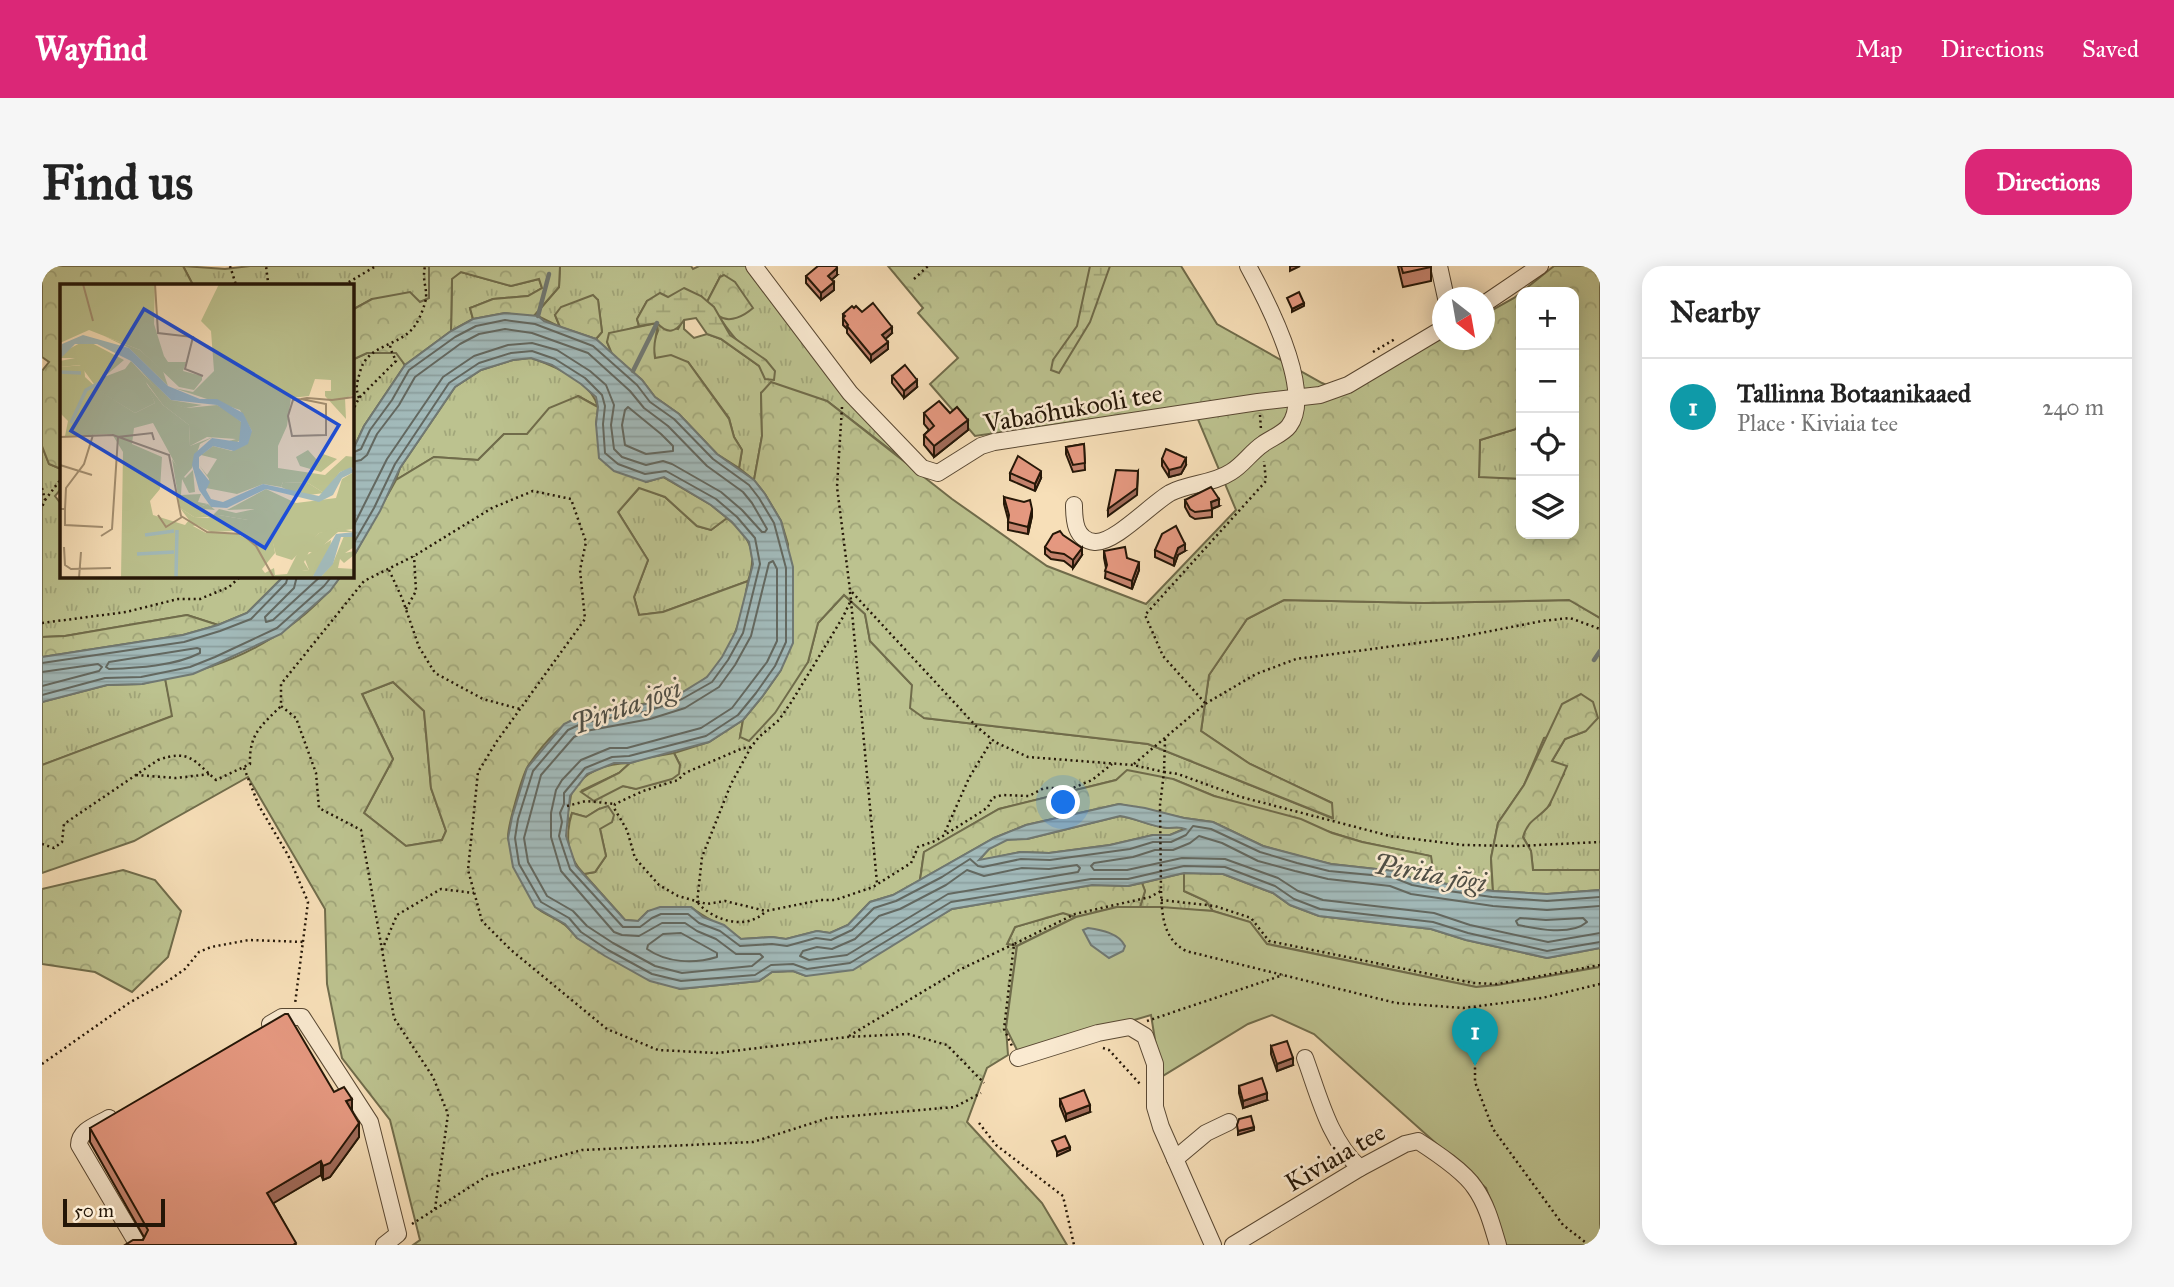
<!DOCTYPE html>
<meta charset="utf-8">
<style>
:root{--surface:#fff;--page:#f6f6f6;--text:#222;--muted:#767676;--line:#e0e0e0;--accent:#db2777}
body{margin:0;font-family:"IM FELL Great Primer",serif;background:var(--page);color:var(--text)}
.controls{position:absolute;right:21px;top:21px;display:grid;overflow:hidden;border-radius:14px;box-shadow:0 4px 18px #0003}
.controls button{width:63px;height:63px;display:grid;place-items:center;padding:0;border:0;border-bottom:2px solid var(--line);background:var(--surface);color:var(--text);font:35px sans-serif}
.compass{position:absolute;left:1390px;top:21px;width:63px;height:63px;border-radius:50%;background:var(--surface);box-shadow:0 4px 18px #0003;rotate:149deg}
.scale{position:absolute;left:21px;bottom:18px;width:102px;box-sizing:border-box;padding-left:7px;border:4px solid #241607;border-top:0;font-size:19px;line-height:24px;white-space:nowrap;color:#241607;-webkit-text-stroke:5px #faead1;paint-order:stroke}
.you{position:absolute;left:1022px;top:537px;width:24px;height:24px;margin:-18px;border:5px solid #fff;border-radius:50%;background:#1a73e8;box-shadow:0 0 0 10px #1a73e833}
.badge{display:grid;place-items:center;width:46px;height:46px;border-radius:50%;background:var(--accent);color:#fff;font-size:23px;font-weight:700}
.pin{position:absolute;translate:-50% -58px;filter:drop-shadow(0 2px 4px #0008)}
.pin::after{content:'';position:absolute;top:37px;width:24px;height:21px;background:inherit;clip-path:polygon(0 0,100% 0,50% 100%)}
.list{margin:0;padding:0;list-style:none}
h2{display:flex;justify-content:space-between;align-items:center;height:91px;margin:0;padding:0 28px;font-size:30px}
h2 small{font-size:23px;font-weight:400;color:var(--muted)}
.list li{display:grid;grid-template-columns:46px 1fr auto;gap:21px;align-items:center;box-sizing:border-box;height:98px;padding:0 28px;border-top:2px solid var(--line)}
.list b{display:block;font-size:26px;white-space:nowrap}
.list p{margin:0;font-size:23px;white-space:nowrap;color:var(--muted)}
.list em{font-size:23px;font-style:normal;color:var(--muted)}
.icon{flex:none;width:38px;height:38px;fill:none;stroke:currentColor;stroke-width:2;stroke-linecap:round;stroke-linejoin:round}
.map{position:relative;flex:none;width:1558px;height:979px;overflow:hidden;border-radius:21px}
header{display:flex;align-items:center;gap:42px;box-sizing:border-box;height:98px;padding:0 35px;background:var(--accent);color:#fff}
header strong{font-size:33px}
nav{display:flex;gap:38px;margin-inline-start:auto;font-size:24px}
.intro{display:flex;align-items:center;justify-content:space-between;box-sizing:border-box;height:168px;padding:0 42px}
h1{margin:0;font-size:49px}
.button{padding:18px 32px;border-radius:21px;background:var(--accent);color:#fff;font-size:24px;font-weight:700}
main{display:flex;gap:42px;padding:0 42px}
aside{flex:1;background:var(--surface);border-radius:21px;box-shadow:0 4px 18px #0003}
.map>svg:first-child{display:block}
.grass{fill:url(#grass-tufts);stroke:#706c4b;stroke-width:2}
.forest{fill:url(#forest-crowns);stroke:#706c4b;stroke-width:2;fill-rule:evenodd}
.wetland{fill:url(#wetland-marsh);stroke:#706c4b;stroke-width:2}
.park{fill:#bcc28f;stroke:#706c4b;stroke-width:2}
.water{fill:url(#water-rules);stroke:#707872;stroke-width:2;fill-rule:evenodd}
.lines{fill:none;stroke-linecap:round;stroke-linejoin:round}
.shore{stroke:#636860;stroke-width:2}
.stream{stroke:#707872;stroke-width:4.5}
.minor-casing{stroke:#594833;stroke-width:18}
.path{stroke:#241607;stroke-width:2.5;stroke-dasharray:2 3.5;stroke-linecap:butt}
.minor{stroke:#faead1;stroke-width:16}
.wall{fill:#c6846f;stroke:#241607;stroke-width:2}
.shaded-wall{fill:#a16b5a;stroke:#241607;stroke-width:2}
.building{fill:#e69981;stroke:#241607;stroke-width:2}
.labels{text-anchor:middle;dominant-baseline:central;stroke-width:5;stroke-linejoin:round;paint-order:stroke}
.street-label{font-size:26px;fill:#241607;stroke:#faead1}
.water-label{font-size:28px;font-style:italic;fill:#504f46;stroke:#faead1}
.inset-river{fill:none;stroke:#a2baba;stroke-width:3.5}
.inset-road{fill:none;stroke:#a38f71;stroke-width:2}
.view{fill:#1d4ed8;fill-opacity:0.15;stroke:#1d4ed8;stroke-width:3.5}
.inset-edge{fill:none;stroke:#241607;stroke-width:3.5}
</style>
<header>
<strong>Wayfind</strong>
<nav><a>Map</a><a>Directions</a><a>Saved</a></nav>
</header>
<div class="intro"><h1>Find us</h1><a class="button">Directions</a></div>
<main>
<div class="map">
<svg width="1558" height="979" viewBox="0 0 1558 979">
<defs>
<pattern id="grass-tufts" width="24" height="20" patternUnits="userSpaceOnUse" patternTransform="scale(1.75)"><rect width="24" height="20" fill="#bcc28f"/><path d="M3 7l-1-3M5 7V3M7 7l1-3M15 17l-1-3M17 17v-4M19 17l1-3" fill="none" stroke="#a1a67a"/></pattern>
<pattern id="forest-crowns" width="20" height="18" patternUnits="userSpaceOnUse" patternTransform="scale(1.75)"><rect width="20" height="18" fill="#bcc28f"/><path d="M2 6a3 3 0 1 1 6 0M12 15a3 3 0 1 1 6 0" fill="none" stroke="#a1a67a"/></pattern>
<pattern id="wetland-marsh" width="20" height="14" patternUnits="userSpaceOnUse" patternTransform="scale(1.75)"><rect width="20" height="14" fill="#bcc28f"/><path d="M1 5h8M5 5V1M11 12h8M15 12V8" fill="none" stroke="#a1a67a"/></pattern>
<pattern id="water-rules" width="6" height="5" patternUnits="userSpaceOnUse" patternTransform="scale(1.75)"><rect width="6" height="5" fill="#a2baba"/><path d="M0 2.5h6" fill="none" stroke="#8b9f9e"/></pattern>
</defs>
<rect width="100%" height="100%" fill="#f7dfb8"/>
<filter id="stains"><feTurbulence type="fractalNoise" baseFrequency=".00286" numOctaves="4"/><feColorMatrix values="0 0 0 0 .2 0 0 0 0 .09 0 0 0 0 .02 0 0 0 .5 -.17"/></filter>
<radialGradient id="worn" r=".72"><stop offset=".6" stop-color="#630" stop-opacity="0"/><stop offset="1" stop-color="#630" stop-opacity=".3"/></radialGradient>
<g class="grass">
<path d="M 141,0 L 183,3 L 208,0 L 387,0 L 388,32 L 378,36 L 330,33 L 310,44 L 310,19 L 151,19 Z"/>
<path d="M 518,0 L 649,0 L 651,3 L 657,0 L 704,0 L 796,120 L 859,192 L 785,135 L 719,127 L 720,170 L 712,214 L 697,202 L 700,184 L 692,171 L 687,152 L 646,96 L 613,92 L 611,78 L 616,65 L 615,57 L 636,63 L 642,53 L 642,63 L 652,72 L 665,68 L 679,73 L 717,100 L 732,114 C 714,93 691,74 677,50 L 687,52 L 678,11 L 665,36 L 659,30 L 626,31 L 605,35 L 595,53 L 597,60 L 572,68 L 565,76 L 570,88 L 554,73 L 560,66 L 556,34 L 513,49 L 518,61 L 496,50 L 491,51 L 517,21 Z"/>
<path d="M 419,6 L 469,20 L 497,13 L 500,22 L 486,30 L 451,33 L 428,42 L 431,53 L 409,65 L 410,12 Z"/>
<path d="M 325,87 L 355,87 L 363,99 L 322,160 L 310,186 L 310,94 Z"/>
<path d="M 489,92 C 513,100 549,115 556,141 L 536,130 L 485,168 L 462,168 L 436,194 L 392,191 L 354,214 L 358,202 L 413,121 L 439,104 L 471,94 Z"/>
<path d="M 1479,149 L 1479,213 L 1437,212 L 1438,174 L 1474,163 Z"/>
<path d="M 0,180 L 7,198 L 19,203 L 19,223 L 13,230 L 19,238 L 19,310 L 242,310 L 205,347 L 176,359 L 145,349 L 23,370 L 0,371 Z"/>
<path d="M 598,221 L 623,231 L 655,260 L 669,264 L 685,252 C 708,271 716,286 706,315 L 621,346 L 597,349 L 592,331 L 606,294 L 576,246 Z"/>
<path d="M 802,329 L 823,348 L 828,375 L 870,419 L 882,452 L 1106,478 L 1290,552 L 1290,537 L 1208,498 L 1159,465 L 1167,409 L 1205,353 L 1242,334 L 1382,337 L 1528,334 L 1558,352 L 1558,604 L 1491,604 L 1489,585 L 1481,571 L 1484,559 L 1508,539 L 1512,524 L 1522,508 L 1510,495 L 1523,473 L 1544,465 L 1502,472 L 1482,519 L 1456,557 L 1449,592 L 1451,625 L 1393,616 L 1388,590 L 1320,576 L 1291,567 L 1172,530 L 1131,513 L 1074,514 L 957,543 L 882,586 L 878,614 L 851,629 L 828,636 L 806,659 L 788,667 L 775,665 L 744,673 L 730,671 L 699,673 C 682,659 665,654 649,641 L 606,645 L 596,655 L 583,654 L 542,608 L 553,606 L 564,590 L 558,563 L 557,543 L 544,551 L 530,547 L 527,556 L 525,547 C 529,540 527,533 530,526 C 542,505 565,497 588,497 L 577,507 L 539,525 L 581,520 L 594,523 L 638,499 L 632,487 L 667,476 L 701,454 L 698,471 L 766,396 L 776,357 Z"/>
<path d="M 123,412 L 131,450 L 0,499 L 0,436 L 65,419 L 100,418 Z"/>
<path d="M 351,416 L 382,445 L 389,522 L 404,565 L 400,574 L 364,580 L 322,547 L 351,493 L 320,428 Z"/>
<path d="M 1078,550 C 1095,552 1109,561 1126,562 C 1133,562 1136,560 1144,562 L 1128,569 L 1111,569 L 1068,579 L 1007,587 L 978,586 L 936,595 L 947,583 L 965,573 L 985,573 Z"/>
<path d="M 1142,607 L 1142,625 L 1164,635 L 1171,645 L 1098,641 L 1103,625 L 1100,617 Z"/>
<path d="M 1021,647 L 1034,651 L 975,680 L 965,678 L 973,661 Z"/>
</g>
<g class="forest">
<path d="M 0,0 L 141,0 L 151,19 L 19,19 L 19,203 L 7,198 L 0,180 L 0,105 L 7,96 L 0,91 Z"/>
<path d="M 387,0 L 518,0 L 517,21 L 491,51 L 463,47 L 431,53 L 428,42 L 451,33 L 486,30 L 500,22 L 497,13 L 469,20 L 419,6 L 410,13 L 409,65 L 363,99 L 354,87 L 325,87 L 310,94 L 310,44 L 330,33 L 368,26 L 378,36 L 387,32 Z"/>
<path d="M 846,0 L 1139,0 L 1175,58 L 1280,117 L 1302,127 L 1400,72 L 1442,74 L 1443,48 L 1472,32 L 1512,0 L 1558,0 L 1558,352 L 1527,334 L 1382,337 L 1242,334 L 1205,353 L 1167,409 L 1159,465 L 1208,498 L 1290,537 L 1291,552 L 1106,478 L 882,452 L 868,442 L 870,419 L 828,375 L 823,348 L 802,329 L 776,357 L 766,396 L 733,447 L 707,475 L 698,471 L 701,454 L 720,431 L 739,404 L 746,278 L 739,255 L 723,228 L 712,214 L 720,170 L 719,127 L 729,116 L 785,135 L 910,233 L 1005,300 L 1104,338 L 1194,244 L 1150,139 L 933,170 L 888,118 L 916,92 L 876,47 L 881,42 ZM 1479,26 L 1532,26 L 1532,108 L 1535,115 L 1532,125 L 1532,268 L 1479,268 L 1479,213 L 1437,211 L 1438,174 L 1474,163 L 1479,149 Z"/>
<path d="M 682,9 L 693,16 L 711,42 C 703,49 688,58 677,50 C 673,47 669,39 665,36 L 678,11 Z"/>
<path d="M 551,29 L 556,34 L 560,66 L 554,73 L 518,61 L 513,49 L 519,41 Z"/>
<path d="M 615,57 C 616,71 610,75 613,92 L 629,89 L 646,96 L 687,153 L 692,171 L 700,184 L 697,202 L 675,188 L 637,148 L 613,131 L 600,114 L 570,88 L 565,76 L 567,67 Z"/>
<path d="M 536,130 L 556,141 L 554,158 L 604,216 L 621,211 L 669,239 L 685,252 L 669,264 L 655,260 L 623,231 L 597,222 L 576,246 L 606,294 L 592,331 L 597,349 L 621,346 L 706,315 C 701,348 691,387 665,411 C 631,442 580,437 539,450 C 518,457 499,481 486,500 C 480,510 466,559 466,571 C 466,577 489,634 493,640 C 499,647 512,651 520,657 C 526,660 530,666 535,672 L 638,723 L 717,715 L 730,706 L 751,705 L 764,710 L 862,670 L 910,643 L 1050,619 L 1086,620 L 1100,617 L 1103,625 L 1098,641 L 1075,641 L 1034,651 L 1021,647 L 973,661 L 965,678 L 975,680 L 964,762 L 966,789 L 945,802 L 925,856 L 1000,937 L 1025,979 L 371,979 L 378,974 L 348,854 L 300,792 L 285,718 L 283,643 L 206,511 L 92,575 L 0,607 L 0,499 L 130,450 L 123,412 C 190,401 258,365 299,310 L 310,310 L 310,293 L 354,214 L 392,191 L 436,194 L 462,168 L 485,168 L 507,142 ZM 351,416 L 382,445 L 389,522 L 404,565 L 400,574 L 364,580 L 322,547 L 351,493 L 320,428 Z"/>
<path d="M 145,349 L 176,359 L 141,369 L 0,391 L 0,371 L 23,370 Z"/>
<path d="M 1539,428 L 1551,436 L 1556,452 L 1544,465 L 1523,473 L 1510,495 L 1525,500 C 1522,507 1509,538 1505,542 C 1494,554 1486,554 1481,571 L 1489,585 L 1491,604 L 1558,604 L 1558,624 L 1505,628 L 1451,625 L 1449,592 L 1456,557 L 1482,519 L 1520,438 Z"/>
<path d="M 632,487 L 638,499 L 637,508 L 630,513 L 594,523 L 581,520 L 552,535 L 539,526 L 577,507 L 588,497 L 604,492 Z"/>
<path d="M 1085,504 L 1131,513 L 1172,530 L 1259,553 L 1290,567 L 1320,576 L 1389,590 L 1393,616 L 1372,613 L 1352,605 L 1289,598 L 1257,590 L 1221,580 L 1171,556 L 1142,552 L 1077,538 L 984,559 L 952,572 L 878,614 L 882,586 L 957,543 L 1074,514 Z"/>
<path d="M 566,540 L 572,549 L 570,556 L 558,563 L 564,590 L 553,606 L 542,608 C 525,591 523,569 530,547 L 544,551 L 557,543 Z"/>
<path d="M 81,604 L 113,614 L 139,645 L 126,691 L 90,726 L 53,706 L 0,698 L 0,623 Z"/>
<path d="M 1142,607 L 1181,608 L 1231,627 L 1248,639 L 1277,650 L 1389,663 L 1424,674 L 1505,692 L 1558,682 L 1558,701 L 1456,719 L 1434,721 L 1225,678 L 1208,656 L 1171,645 L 1164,635 L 1142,625 Z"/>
</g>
<g class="wetland">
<path d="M 1048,0 L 1068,0 L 1048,56 L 1017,107 L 1009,104 L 1011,94 L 1035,60 Z"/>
<path d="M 642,22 L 659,30 L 672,41 L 688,69 L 724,94 L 733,105 L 732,114 L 723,113 L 717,100 L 679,73 L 665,68 L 654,52 L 642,54 C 634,66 626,69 615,57 L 597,60 L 595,53 L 605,35 L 618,27 L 626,31 Z"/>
</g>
<path class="park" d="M 1075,641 L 1119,641 L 1171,645 L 1208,656 L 1225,678 L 1434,721 L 1456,719 L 1558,701 L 1558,979 L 1464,979 L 1444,922 L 1272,768 L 1230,749 L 1206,758 L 1119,811 L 1109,749 L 977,788 L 964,762 L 975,680 L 1034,651 Z"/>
<g class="water">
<path d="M 463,47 L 496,50 L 502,55 L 554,73 L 600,114 L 613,131 L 637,148 L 675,188 L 712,214 L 723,228 L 739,255 L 751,301 L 751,377 L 739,404 L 720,431 L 701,454 L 667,476 L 588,497 L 572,497 L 545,508 L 528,530 L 524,570 L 534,600 L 583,654 L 596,655 L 606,645 L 618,641 L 649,641 L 661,651 L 682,659 L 699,673 L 730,671 L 744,673 L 775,665 L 788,667 L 806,659 L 828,636 L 851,629 L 952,572 L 984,559 L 1077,538 L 1103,542 L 1142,552 L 1171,556 L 1221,580 L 1289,598 L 1352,605 L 1372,613 L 1451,625 L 1505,628 L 1558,624 L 1558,682 L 1505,692 L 1424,674 L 1389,663 L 1277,650 L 1248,639 L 1231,627 L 1181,608 L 1142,607 L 1086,620 L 1050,619 L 910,643 L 811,704 L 764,710 L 751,705 L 730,706 L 717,715 L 638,723 L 608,715 L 563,690 L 535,672 L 523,658 L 493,641 L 471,601 L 466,572 L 470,551 L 485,502 L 522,458 L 539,450 L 604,438 L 639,427 L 665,411 L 680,391 L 694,365 L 711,298 L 707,276 L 690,256 L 669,239 L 622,211 L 604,216 L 572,205 L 557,192 L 554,158 L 556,141 L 554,131 L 539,118 L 510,99 L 489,92 L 471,94 L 439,104 L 413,121 L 358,202 L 338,245 L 310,293 L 310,186 L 322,160 L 363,99 L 409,65 L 431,53 ZM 1078,550 C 1094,552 1109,561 1125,562 C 1133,562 1136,560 1143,563 L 1128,569 L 1111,569 L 1068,579 L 1007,587 L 979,586 L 937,594 L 947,583 L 965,574 L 985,573 Z"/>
<path d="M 242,310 L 299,310 L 288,325 L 239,368 L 176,397 L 151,408 L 100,418 L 65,419 L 0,436 L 0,391 L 141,369 L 176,359 L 205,347 Z"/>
<path d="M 1046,662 C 1059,664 1077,667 1083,680 L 1081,685 L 1067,692 L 1049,679 L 1041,664 Z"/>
</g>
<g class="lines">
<g class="shore">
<path d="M 586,141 L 619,168 L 631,180 L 631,185 L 604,188 L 583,179 L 580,159 L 583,144 Z"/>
<path d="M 310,187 L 319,183 L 328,164 L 350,134 L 367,104 L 413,71 L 434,60 L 463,54 L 493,58 L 551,80 L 595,119 L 608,136 L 632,153 L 671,193 L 707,219 L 717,232 L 732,257 L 744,302 L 744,376 L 733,400 L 714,427 L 696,449 L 664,470 L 587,490 L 570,491 L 543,502 L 522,527 L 522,538 L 518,547 L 520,556 L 517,570 L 528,603 L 581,661 L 598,661 L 610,652 L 619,648 L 646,648 L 657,657 L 678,665 L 698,680 L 730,678 L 745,680 L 774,672 L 789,674 L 810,664 L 832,642 L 854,635 L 900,611 L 928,593 L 936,600 L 941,601 L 979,593 L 1008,594 L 1088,583 L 1111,576 L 1129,576 L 1144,569 L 1151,560 L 1169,563 L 1218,586 L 1255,597 L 1287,605 L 1350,611 L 1370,619 L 1392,623 L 1450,631 L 1505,635 L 1558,631"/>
<path d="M 310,196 L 319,194 L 325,189 L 335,168 L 357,139 L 373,111 L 418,78 L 437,68 L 463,63 L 490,67 L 546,87 L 588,125 L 602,142 L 626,160 L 665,200 L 701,226 L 710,237 L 725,263 L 723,266 L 720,266 L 700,244 L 679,226 L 630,198 L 621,195 L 604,199 L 580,191 L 572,183 L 569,159 L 572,139 L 564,119 L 548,105 L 515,84 L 490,77 L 466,79 L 432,90 L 401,111 L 345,193 L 310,263"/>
<path d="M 310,280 L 332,242 L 353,198 L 407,117 L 437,97 L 469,87 L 490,85 L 513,93 L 543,112 L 560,129 L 563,140 L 561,158 L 563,187 L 576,198 L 603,208 L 624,205 L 674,233 L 695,251 L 713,272 L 718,298 L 701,367 L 686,394 L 670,416 L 640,433 L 606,445 L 541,457 L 526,464 L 491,505 L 476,553 L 473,572 L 477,598 L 499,636 L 527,652 L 539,666 L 566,684 L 610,708 L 639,715 L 713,709 L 729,699 L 751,698 L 765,703 L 808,697 L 909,636 L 1049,613 L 1086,613 L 1142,600 L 1183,601 L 1233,620 L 1252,633 L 1278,643 L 1391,656 L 1426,667 L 1505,685 L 1558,676"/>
<path d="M 731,295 L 735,303 L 735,375 L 725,396 L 690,442 L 659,462 L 585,482 L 568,482 L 539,494 L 520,514 L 514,524 L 509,547 L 509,571 L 519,605 L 572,666 L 580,669 L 597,670 L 620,657 L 643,657 L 655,665 L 674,673 L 694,688 L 718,688 L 721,691 L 710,700 L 640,707 L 613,700 L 571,677 L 545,660 L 531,645 L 505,630 L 486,596 L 482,572 L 499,509 L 532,471 L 544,465 L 608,453 L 643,442 L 677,421 L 693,399 L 709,370 L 727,297 Z"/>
<path d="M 255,310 L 252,322 L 223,351 L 224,356 L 231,354 L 279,310"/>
<path d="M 155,382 L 158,383 L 158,387 C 133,400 95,402 67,403 L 64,401 L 67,396 Z"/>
<path d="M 0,397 L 142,376 L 178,365 L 209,353 L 244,317 L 246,310"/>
<path d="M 0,406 L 56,398 L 60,401 L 57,405 L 0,420"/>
<path d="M 0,429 L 63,412 L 99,411 L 148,401 L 173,391 L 235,362 L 282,320 L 290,310"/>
<path d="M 1035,599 L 1038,602 L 1036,606 L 906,628 L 805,689 L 767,694 L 758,690 L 761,685 L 775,681 L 790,683 L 813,673 L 837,650 L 858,643 L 904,619 L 925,604 L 942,610 L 980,602 L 1007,603 Z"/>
<path d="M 1558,640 L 1505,644 L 1451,640 L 1369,628 L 1348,620 L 1286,613 L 1253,605 L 1216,595 L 1180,577 L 1157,570 L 1148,577 L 1131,584 L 1113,584 L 1091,591 L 1052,597 L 1049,600 L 1052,604 L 1085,604 L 1140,592 L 1183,593 L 1236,612 L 1256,625 L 1281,634 L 1392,647 L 1428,659 L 1506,676 L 1558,667"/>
<path d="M 1478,652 L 1504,654 L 1541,652 L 1545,656 C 1529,670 1495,663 1476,659 L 1474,655 Z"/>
<path d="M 639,667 L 675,687 L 675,691 C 652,698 625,697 605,683 L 606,679 L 621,668 Z"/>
</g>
<g class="stream">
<path d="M 496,50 L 507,8"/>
<path d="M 591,105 L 615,57"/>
<path d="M 1552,394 L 1558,385"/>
</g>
<defs>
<g id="minor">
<path d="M 712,0 L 808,127 L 880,202 L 896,207 L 939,180 L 952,176 L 1216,136 L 1278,129 L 1306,119 L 1400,63"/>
<path d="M 1397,0 L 1404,32"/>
<path d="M 1442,38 L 1498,0"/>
<path d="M 1032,239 C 1032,254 1033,274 1053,276 C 1073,277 1109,238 1128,227 C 1147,217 1171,218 1189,206 C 1201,199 1209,186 1221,178 C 1229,172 1241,168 1247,160 C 1273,126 1224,33 1206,0"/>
<path d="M 228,758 L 240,751 L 260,751 L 328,856 L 356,968 L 342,979"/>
<path d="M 976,792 L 1056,767 L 1088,761 L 1103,770 L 1113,798 L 1113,841 L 1119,861 L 1171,979"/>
<path d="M 1263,792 C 1277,830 1287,874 1318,902"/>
<path d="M 67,852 C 55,859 37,864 37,879 L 96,979"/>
<path d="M 1133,893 L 1164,867 L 1187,856"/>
<path d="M 1191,979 L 1318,902 L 1363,878 L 1376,875 C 1393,886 1422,905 1433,922 C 1445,939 1450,959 1456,979"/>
</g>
</defs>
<use href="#minor" class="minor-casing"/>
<g class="path">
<path d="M 188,0 L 194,19"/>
<path d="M 872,13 L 886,0"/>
<path d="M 224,19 L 226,16 L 224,0"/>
<path d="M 302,19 L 334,0"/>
<path d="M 1331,86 L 1353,73"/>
<path d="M 317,132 C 313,121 315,117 318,106 C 325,77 360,81 374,58 C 378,52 383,39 384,32 C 385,20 380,16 383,0"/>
<path d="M 800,141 L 795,221 L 808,324 L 934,460 L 953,476 L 986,491 L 1091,499 L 1122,506 L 1118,539 L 1119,625 L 1108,631 L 1033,648 L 972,678 L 962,763 L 970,780"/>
<path d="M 310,146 L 317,132 L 354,95 L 348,82 L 349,77"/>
<path d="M 1218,149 L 1219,164"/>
<path d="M 0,222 L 3,234 L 0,241"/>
<path d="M 3,234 L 19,213"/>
<path d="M 347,304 L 360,332 L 377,381 L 393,407 L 441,433 L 478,443"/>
<path d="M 808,326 L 809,334 L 801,351 L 750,435 L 737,454 L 717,471 L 709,481 L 701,482 L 643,507 L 636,514 L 601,525 L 573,538 L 572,542 L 585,564 L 593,592 L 617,619 L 636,630 L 665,638 L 683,635 L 724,645 L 779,634 L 793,634 L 831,621 L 869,597 L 876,581 L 893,575 L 939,546 L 946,541 L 950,532 L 960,529 L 987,530 L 1002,522 L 1031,522 L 1050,514 L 1070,498"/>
<path d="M 809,335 L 835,617"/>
<path d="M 364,343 L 374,325 L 372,290"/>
<path d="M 0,357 L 84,346 L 136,333 L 158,333 L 187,321 L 199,310"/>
<path d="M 1163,437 L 1121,390 L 1103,349 L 1224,215 L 1222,195"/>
<path d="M 1123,473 L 1122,506 L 1136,508 L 1199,531 L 1348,570 L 1421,579 L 1476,580 L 1558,576"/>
<path d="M 1092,498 L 1163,438 L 1214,408 L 1254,393 L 1413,372 L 1500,355 L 1528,352 L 1558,363"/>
<path d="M 202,502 L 217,540 L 246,589 L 266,636 L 253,738"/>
<path d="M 94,509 L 134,512 L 168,508"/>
<path d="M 525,540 L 544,535 L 573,538"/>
<path d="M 903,566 L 927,512 L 950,474"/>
<path d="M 0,578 L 12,582 L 20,576 L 22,558 L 116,494 C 148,483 151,494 174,514 L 208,498 C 207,468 219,460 239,440"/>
<path d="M 1119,625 C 1120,649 1121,673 1144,685 L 1354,737 L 1421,742 L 1500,732 L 1558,718"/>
<path d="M 1119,634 L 1173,640 L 1209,652 L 1227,675 L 1431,717 L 1455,718 L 1558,699"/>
<path d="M 655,637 L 660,591 L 689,518 L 709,481"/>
<path d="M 656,637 C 672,655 705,665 724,645"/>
<path d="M 340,684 L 355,649 L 399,623 L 432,627"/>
<path d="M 1433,741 L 1433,816 L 1451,863 L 1521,959 L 1547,979"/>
<path d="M 1105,755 L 1241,709"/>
<path d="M 807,770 L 917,704 L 972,678"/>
<path d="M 1061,782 L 1067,784 L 1098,818"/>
<path d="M 0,798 L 87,737 L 126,715 L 143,703 L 157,686 L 169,681 L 207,674 L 263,676"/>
<path d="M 937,857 L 954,879 L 1021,930 L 1032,979"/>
<path d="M 393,943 L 406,848 L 391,811 L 352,752 L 319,564 L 277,542 L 274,507 L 254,452 L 239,440 L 239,418 L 322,315 L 372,290 L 450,242 L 491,225 L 529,233 L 544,276 L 538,304 L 543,353 L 455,475 L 436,506 L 426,604 L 440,655 L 469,684 L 565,763 L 616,784 L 675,787 L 805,771 L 866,768 L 905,779 L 942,817"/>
<path d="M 370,958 L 445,910 L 540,884 L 711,876 L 786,852 L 913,841 L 939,827"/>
</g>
<use href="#minor" class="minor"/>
</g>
<g class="wall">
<path d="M 1356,0 L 1389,0 L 1389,15 L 1361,21 Z"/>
<path d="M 795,9 L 789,14 L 792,24 L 779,34 L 764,17 L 764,10 Z"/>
<path d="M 812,42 L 820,46 L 850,67 L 843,73 L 846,83 L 829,96 L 805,67 L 805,63 L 801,59 L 801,48 Z"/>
<path d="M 850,110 L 875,121 L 862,132 L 850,117 Z"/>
<path d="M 882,147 L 908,147 L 926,164 L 892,191 L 882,179 L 882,169 L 887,164 L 882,158 Z"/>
<path d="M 1042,178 L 1043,204 L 1031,206 L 1024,188 L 1024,181 Z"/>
<path d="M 1120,193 L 1144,199 L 1139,208 L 1127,211 L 1120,200 Z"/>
<path d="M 968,207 L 999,212 L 993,225 L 968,214 Z"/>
<path d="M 962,231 L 990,250 L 986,268 L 966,264 L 966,253 L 962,238 Z"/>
<path d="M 1143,234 L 1177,240 L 1170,243 L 1170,251 L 1153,253 L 1148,250 L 1143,241 Z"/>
<path d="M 1003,281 L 1040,289 L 1031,302 L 1022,295 L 1009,293 L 1003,288 Z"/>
<path d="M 1113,284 L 1143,285 L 1136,289 L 1132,300 L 1113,291 Z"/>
<path d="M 1062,285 L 1085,292 L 1097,304 L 1090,323 L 1063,312 L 1064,302 L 1062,292 Z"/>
<path d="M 1229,780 L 1251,799 L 1235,805 L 1229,788 Z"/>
<path d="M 1197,820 L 1225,834 L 1201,842 L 1197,827 Z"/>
<path d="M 292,826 L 310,844 L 317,871 L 288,911 L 281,914 L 279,909 L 231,937 L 254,979 L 101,974 L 102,971 L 48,876 L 48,862 Z"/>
<path d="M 1018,833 L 1048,846 L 1024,855 L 1018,840 Z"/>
</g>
<g class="shaded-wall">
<path d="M 1248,0 L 1258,0 L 1248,5 Z"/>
<path d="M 795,2 L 795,9 L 786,17 L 786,10 Z"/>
<path d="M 792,16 L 792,24 L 779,34 L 779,27 Z"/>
<path d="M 1262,37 L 1262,40 L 1250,46 L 1250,43 Z"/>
<path d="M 850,61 L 850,67 L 840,76 L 840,69 Z"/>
<path d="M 846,76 L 846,83 L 829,96 L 829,89 Z"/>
<path d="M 875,114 L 875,121 L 862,132 L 862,125 Z"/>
<path d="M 926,154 L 926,164 L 892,191 L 892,180 Z"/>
<path d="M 1144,192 L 1144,199 L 1139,208 L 1127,211 L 1127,204 Z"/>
<path d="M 999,205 L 999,212 L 993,225 L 993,218 Z"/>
<path d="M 1096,205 L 1095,229 L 1066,250 L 1066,243 Z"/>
<path d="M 1177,233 L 1177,240 L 1169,243 L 1169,236 Z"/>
<path d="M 990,243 L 990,250 L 986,268 L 986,261 Z"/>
<path d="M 1143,278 L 1143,285 L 1136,289 L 1132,300 L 1132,293 L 1136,282 Z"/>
<path d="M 1040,282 L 1040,289 L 1031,302 L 1031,294 Z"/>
<path d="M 1097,296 L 1097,304 L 1090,323 L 1090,315 Z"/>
<path d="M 1251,792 L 1251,799 L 1235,805 L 1235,798 Z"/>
<path d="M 1225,827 L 1225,834 L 1201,842 L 1201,835 Z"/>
<path d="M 310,833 L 310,847 L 304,835 Z"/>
<path d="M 1048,839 L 1048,846 L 1024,855 L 1024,848 Z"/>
<path d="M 317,857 L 317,871 L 288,911 L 281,914 L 281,900 Z"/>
<path d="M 1212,861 L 1212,864 L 1196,869 L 1196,865 Z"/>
<path d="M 1028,881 L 1028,884 L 1015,890 L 1015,886 Z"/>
<path d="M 279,895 L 279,909 L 225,941 L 225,927 Z"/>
</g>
<g class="building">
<path d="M 776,0 L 794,0 L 795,2 L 786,10 L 792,16 L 779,27 L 764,10 Z"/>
<path d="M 1359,0 L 1389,0 L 1389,1 L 1361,7 Z"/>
<path d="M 1257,26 L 1262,37 L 1250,43 L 1245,32 Z"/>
<path d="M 831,37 L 850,61 L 840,69 L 846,76 L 829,89 L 805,60 L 806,59 L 801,52 L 803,50 L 801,48 L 810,40 L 812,42 L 814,40 L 820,46 Z"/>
<path d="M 863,99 L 875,114 L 862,125 L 850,110 Z"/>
<path d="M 897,135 L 908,147 L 915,141 L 926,154 L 892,180 L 882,169 L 892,160 L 882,147 Z"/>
<path d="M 1042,178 L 1043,197 L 1031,199 L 1024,181 Z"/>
<path d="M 1124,183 L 1144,192 L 1139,201 L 1127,204 L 1120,193 Z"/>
<path d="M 976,190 L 999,205 L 993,218 L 968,207 Z"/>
<path d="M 1074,204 L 1096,205 L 1095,222 L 1066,243 Z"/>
<path d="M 1169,221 L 1177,233 L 1169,236 L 1170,244 L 1153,246 L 1148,243 L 1143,234 Z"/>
<path d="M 962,231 L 982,236 L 988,234 L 990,243 L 986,261 L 966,256 L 967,249 Z"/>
<path d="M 1134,260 L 1143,278 L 1136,282 L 1132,293 L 1113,284 L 1120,268 Z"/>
<path d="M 1018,265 L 1021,269 L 1040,282 L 1031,294 L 1022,288 L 1009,286 L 1003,281 L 1011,268 Z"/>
<path d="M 1083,281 L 1085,292 L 1097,296 L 1090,315 L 1063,305 L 1065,299 L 1062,285 Z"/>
<path d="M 243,748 L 246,748 L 292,826 L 302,821 L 310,833 L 304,835 L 317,857 L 288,897 L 281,900 L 279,895 L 225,927 L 254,977 L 251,979 L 83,979 L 91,974 L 101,974 L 106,964 L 48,862 Z"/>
<path d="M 1245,775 L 1251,792 L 1235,798 L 1229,780 Z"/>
<path d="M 1220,812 L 1225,827 L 1201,835 L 1197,820 Z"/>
<path d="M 1042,824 L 1048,839 L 1024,848 L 1018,833 Z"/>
<path d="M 1209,850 L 1212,861 L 1196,865 L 1195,859 L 1197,853 Z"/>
<path d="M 1023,870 L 1028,881 L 1015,886 L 1010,875 Z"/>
</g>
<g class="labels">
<g class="street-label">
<text transform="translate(1031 142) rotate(-10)">Vabaõhukooli tee</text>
<text transform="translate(1293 891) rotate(-30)">Kiviaia tee</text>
</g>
<g class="water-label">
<text transform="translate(584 440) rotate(-20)">Pirita jõgi</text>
<text transform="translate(1388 607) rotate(10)">Pirita jõgi</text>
</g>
</g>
<g transform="translate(18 18)">
<rect width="294" height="294" fill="#f7dfb8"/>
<path d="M 26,56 L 64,76 L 44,93 L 65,85 L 71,77 L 110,119 L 127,124 L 157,121 L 168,127 L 181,138 L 181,156 L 175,159 L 169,157 L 176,155 L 147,153 L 130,162 L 129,141 L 103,121 L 86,98 L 95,119 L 75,129 L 39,107 L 20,81 L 0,83 L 0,77 L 15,74 L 0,74 L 7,66 ZM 112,175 L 125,194 L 133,186 L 135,208 L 129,209 L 122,195 L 121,211 L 141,210 L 138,218 L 148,220 L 142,222 L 141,230 L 151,233 L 134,233 L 120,224 ZM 294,188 L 294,245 L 259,249 L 232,276 L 216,271 L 211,251 L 194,225 L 167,226 L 206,205 L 236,219 L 276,214 L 282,195 ZM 223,198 L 248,199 L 264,209 L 242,212 L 221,203 ZM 159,231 L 188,236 L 188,254 L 176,247 L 151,248 L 135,240 ZM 284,252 L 294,253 L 294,263 L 285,269 L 294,267 L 294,271 L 284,279 L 280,275 L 278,284 L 294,285 L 294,294 L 260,294 L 273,279 ZM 271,256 L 270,267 L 252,294 L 242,294 L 242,287 L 249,286 L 244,273 Z" fill="#bcc28f"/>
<path d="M 159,0 L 294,0 L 294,111 L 285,114 L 286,135 L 265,112 L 265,107 L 271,107 L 271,96 L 255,95 L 249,112 L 231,114 L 227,142 L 218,162 L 218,184 L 265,191 L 286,172 L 294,173 L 294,183 L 280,188 L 264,209 L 248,199 L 223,198 L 221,203 L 203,200 L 177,210 L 146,204 L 149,195 L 139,181 L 147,191 L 157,175 L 141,171 L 153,162 L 172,167 L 192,147 L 180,126 L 114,104 L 133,108 L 154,87 L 151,47 L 141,37 ZM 44,52 L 80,66 L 103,87 L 108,102 L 69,64 ZM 24,81 L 25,93 L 40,107 L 75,129 L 95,119 L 85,98 L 103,121 L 129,141 L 130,162 L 153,153 L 140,160 L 132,184 L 123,194 L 93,139 L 74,144 L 72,160 L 102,173 L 100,205 L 90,217 L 93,231 L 125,241 L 129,236 L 120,224 L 134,233 L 150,234 L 139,229 L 142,222 L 148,220 L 155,226 L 144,225 L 153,231 L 159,225 L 176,229 L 200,224 L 220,231 L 212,251 L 215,269 L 202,285 L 205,289 L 214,284 L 215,291 L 227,290 L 239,266 L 259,249 L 278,244 L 294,248 L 278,248 L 255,269 L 249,268 L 244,278 L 249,286 L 242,287 L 242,294 L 61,294 L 63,168 L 52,150 L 5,152 L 8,137 L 0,129 L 0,83 ZM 159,231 L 188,236 L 187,255 L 176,249 L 146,249 L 133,242 L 152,238 ZM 77,82 L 111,116 L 142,121 L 126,124 L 108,119 ZM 248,166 L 257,176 L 263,170 L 277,175 L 261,188 L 240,182 L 236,173 Z" fill="#bcc28f" fill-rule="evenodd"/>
<path d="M 0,0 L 95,0 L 94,40 L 104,72 L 108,78 L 126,78 L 123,87 L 142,92 L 142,96 L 134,106 L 119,103 L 80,66 L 29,46 L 0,59 Z" fill="#bcc28f"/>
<path d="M 23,51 L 69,64 L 108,102 L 140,115 L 157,115 L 183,129 L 192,147 L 188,160 L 174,167 L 153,162 L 139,173 L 139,184 L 150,198 L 146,206 L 151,215 L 163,218 L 203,200 L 259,212 L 280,188 L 291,183 L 294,188 L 282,194 L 273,211 L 259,218 L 206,205 L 167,224 L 151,223 L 139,206 L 132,181 L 134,170 L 152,154 L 179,158 L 181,138 L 157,121 L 111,116 L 71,77 L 37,60 L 15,60 L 0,75 L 2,60 ZM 294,248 L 294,253 L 281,253 L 273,280 L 260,294 L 252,294 L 276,250 Z" fill="#a2baba"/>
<path class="inset-river" d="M 0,88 L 21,89M 11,139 L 26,106 L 41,98M 85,251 L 114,247M 77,270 L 114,268M 116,294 L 117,246"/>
<path class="inset-road" d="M 23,0 L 33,37M 95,0 L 98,49 L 133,53 L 125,85 L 143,92M 241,115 L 266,120 L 266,151 L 232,152 L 228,132 L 233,116 L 241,115 L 247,114 L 272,116 L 294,113M 0,153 L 53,151 L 109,171 L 121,232 L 147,248 L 182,250 L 196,262 L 214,294M 0,181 L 32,191M 0,225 L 5,225 L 5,241 L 43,243M 5,225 L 6,204 L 24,180 L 33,151M 98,231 L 106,243 L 122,233M 41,252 L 52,245 L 58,153 L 92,149 L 94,156M 4,263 L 5,281 L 11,285 L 51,284M 19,294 L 21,268"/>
<path class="view" d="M 84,25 L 279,141 L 205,264 L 11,147 Z"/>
<rect width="294" height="294" class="inset-edge"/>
</g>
<rect width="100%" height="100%" filter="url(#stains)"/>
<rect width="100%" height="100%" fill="url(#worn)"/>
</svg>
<div class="controls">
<button>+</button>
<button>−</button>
<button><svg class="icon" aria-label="locate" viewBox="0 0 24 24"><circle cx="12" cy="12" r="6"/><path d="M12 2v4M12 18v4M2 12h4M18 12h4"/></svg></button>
<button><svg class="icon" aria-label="layers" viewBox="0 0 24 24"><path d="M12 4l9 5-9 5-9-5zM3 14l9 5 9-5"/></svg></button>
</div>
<svg class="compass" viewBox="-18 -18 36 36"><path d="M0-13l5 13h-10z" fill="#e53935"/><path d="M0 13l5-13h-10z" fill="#767676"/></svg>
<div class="scale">50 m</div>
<div class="you"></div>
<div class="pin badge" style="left:1433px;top:800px;background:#0f9aa8">1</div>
</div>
<aside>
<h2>Nearby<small></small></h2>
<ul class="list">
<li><span class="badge" style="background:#0f9aa8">1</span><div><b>Tallinna Botaanikaaed</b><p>Place · Kiviaia tee</p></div><em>240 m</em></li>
</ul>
</aside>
</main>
